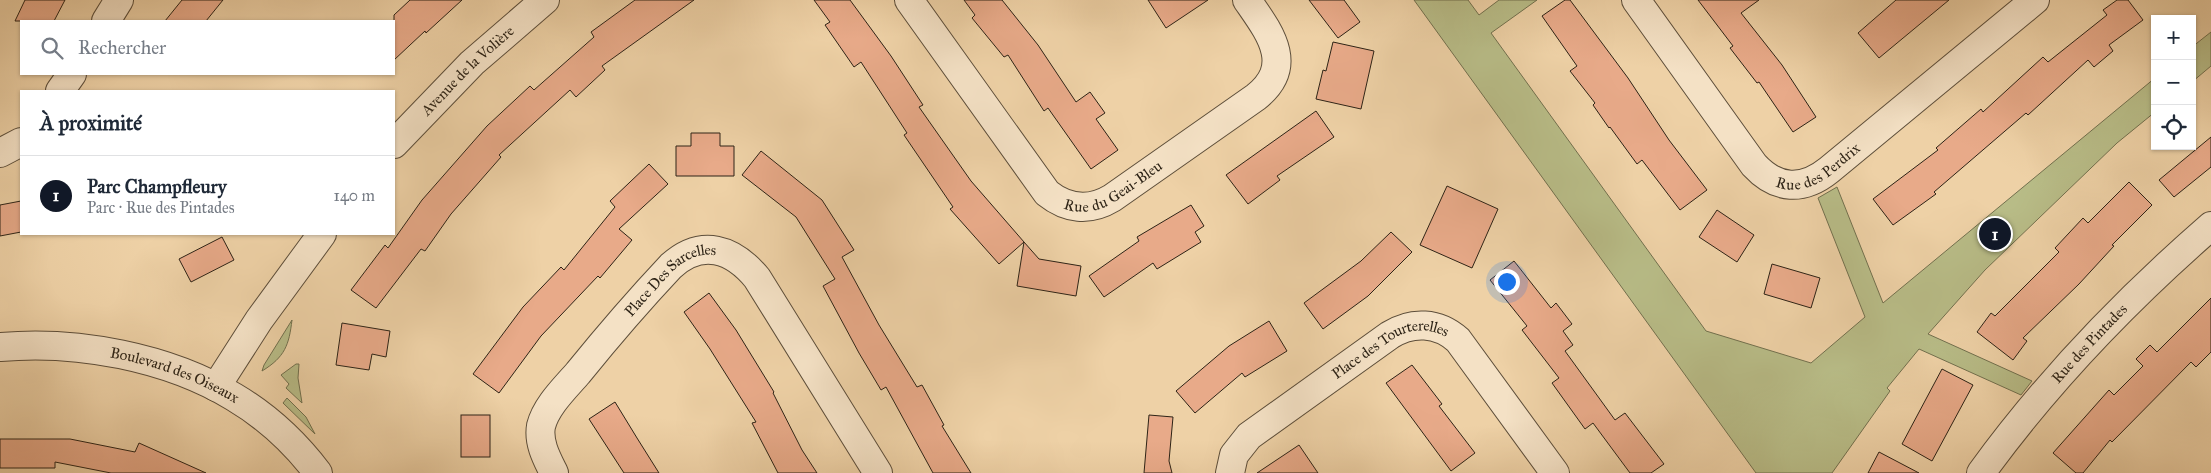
<!DOCTYPE html>
<html lang="fr">
<meta charset="utf-8">
<style>
:root{--surface:#fff;--page:#f2f2f3;--text:#1f2937;--muted:#747a83;--line:#e0e1e3;--accent:#111827}
body{margin:0;font-family:"IM FELL Great Primer",serif;background:var(--page);color:var(--text)}
.controls{position:absolute;right:15px;top:15px;display:grid;overflow:hidden;border-radius:0px;box-shadow:0 1px 4px #0004}
.controls button{width:45px;height:45px;display:grid;place-items:center;padding:0;border:0;border-bottom:1px solid var(--line);background:var(--surface);color:var(--text);font:25px sans-serif}
.you{position:absolute;left:1506px;top:281px;width:18px;height:18px;margin:-12px;border:4px solid #fff;border-radius:50%;background:#1a73e8;box-shadow:0 0 0 8px #1a73e833}
.badge{display:grid;place-items:center;width:32px;height:32px;border-radius:50%;background:var(--accent);color:#fff;font-size:16px;font-weight:700}
.pin{position:absolute;translate:-50% -50%;border:2px solid #fff;box-shadow:0 1px 5px #0006}
.list{margin:0;padding:0;list-style:none}
h2{display:flex;justify-content:space-between;align-items:center;height:65px;margin:0;padding:0 20px;font-size:21px}
h2 small{font-size:16px;font-weight:400;color:var(--muted)}
.list li{display:grid;grid-template-columns:32px 1fr auto;gap:15px;align-items:center;box-sizing:border-box;height:80px;padding:0 20px;border-top:1px solid var(--line)}
.list b{display:block;font-size:19px;white-space:nowrap}
.list p{margin:0;font-size:16px;white-space:nowrap;color:var(--muted)}
.list em{font-size:16px;font-style:normal;color:var(--muted)}
.icon{flex:none;width:28px;height:28px;fill:none;stroke:currentColor;stroke-width:2;stroke-linecap:round;stroke-linejoin:round}
.map{position:relative;flex:none;width:2211px;height:473px;overflow:hidden}
.search{position:absolute;background:var(--surface);box-shadow:0 1px 4px #0004;left:20px;top:20px;width:375px;height:55px;display:flex;align-items:center;gap:12px;box-sizing:border-box;padding:0 18px;border-radius:0px;color:var(--muted);font-size:19px}
.panel{position:absolute;background:var(--surface);box-shadow:0 1px 4px #0004;left:20px;top:90px;width:375px;height:145px;border-radius:0px}
.map>svg:first-child{display:block}
.green{fill:#b8bc87;stroke:#72704e}
.building{fill:#e8aa89;stroke:#2d2316}
.lines{fill:none;stroke-linecap:round;stroke-linejoin:round}
.minor-casing{stroke:#5d4e3a;stroke-width:30}
.minor{stroke:#f4e1c5;stroke-width:28}
.labels{text-anchor:middle;dominant-baseline:central;stroke-width:4;stroke-linejoin:round;paint-order:stroke}
.street-label{font-size:15px;fill:#2d2316;stroke:#f4e1c5}
</style>
<div class="map">
<svg width="2211" height="473" viewBox="0 0 2211 473">
<rect width="100%" height="100%" fill="#eed1a6"/>
<filter id="stains"><feTurbulence type="fractalNoise" baseFrequency=".004" numOctaves="4"/><feColorMatrix values="0 0 0 0 .2 0 0 0 0 .09 0 0 0 0 .02 0 0 0 .5 -.17"/></filter>
<radialGradient id="worn" r=".72"><stop offset=".6" stop-color="#630" stop-opacity="0"/><stop offset="1" stop-color="#630" stop-opacity=".3"/></radialGradient>
<g class="green">
<path d="M 1414,0 L 1468,0 L 1479,15 L 1499,0 L 1537,0 L 1491,33 L 1706,331 L 1811,363 L 1865,317 L 1818,198 L 1837,187 L 1883,303 L 2155,78 L 2155,112 L 2117,143 L 1985,270 L 1928,334 L 2032,381 L 2021,395 L 1919,349 L 1887,388 L 1890,391 L 1832,473 L 1756,473 Z"/>
<path d="M 2211,32 L 2211,66 L 2192,82 L 2192,47 Z"/>
<path d="M 292,320 C 289,345 285,357 262,371 L 264,365 Z"/>
<path d="M 296,364 L 299,364 L 298,378 L 302,403 L 286,388 L 289,384 L 281,375 Z"/>
<path d="M 287,398 L 306,417 L 315,434 L 283,403 Z"/>
</g>
<g class="building">
<path d="M 25,0 L 65,0 L 54,21 L 15,21 Z"/>
<path d="M 182,0 L 223,0 L 206,21 L 165,21 Z"/>
<path d="M 410,0 L 462,0 L 426,33 L 425,31 L 394,60 L 394,15 Z"/>
<path d="M 635,0 L 694,0 L 602,66 L 605,70 L 576,97 L 570,90 L 499,155 L 501,157 L 451,214 L 425,251 L 421,249 L 376,308 L 351,290 L 385,245 L 388,248 L 422,200 L 487,126 L 530,86 L 534,90 L 594,37 L 591,32 Z"/>
<path d="M 814,0 L 850,0 L 891,56 L 923,105 L 919,107 L 971,181 L 1024,242 L 999,264 L 950,209 L 953,207 L 904,135 L 907,133 L 861,62 L 854,67 L 825,25 L 830,22 Z"/>
<path d="M 964,0 L 1002,0 L 1038,45 L 1076,102 L 1090,92 L 1105,113 L 1096,119 L 1118,150 L 1091,169 L 1048,108 L 1044,111 L 1008,55 L 1004,57 L 972,18 L 975,15 Z"/>
<path d="M 1148,0 L 1208,0 L 1166,28 Z"/>
<path d="M 1309,0 L 1344,0 L 1360,22 L 1338,38 Z"/>
<path d="M 1565,0 L 1570,0 L 1628,78 L 1669,140 L 1707,190 L 1680,210 L 1642,160 L 1637,164 L 1610,127 L 1609,128 L 1593,105 L 1595,103 L 1570,71 L 1577,66 L 1542,16 Z"/>
<path d="M 1698,0 L 1759,0 L 1741,13 L 1782,65 L 1816,117 L 1793,132 L 1759,82 L 1757,83 L 1730,48 L 1733,46 Z"/>
<path d="M 1896,0 L 1949,0 L 1879,58 L 1858,33 Z"/>
<path d="M 2117,0 L 2128,0 L 2143,20 L 2109,45 L 2113,51 L 2094,67 L 2088,60 L 2028,115 L 2026,113 L 1934,192 L 1936,194 L 1893,225 L 1873,199 L 1938,150 L 1936,148 L 1981,109 L 1983,112 L 2043,57 L 2048,62 L 2107,15 L 2103,10 Z"/>
<path d="M 1333,42 L 1374,51 L 1361,109 L 1316,99 L 1323,70 L 1326,71 Z"/>
<path d="M 1316,111 L 1334,137 L 1277,176 L 1280,180 L 1248,204 L 1226,175 Z"/>
<path d="M 691,133 L 720,133 L 720,146 L 734,146 L 734,176 L 676,176 L 676,146 L 691,146 Z"/>
<path d="M 2211,137 L 2211,167 L 2174,197 L 2159,180 Z"/>
<path d="M 761,151 L 822,200 L 854,250 L 842,257 L 879,325 L 917,387 L 922,385 L 944,425 L 942,426 L 971,473 L 933,473 L 886,387 L 881,390 L 859,353 L 823,286 L 835,279 L 796,217 L 742,175 Z"/>
<path d="M 649,164 L 668,184 L 619,229 L 632,240 L 600,278 L 598,276 L 541,336 L 499,393 L 473,374 L 523,307 L 561,267 L 564,270 L 615,207 L 610,201 Z"/>
<path d="M 2129,182 L 2152,205 L 2112,245 L 2114,246 L 2079,284 L 2023,338 L 2027,341 L 2013,360 L 1977,332 L 1991,313 L 1995,316 L 2059,252 L 2055,248 L 2083,218 L 2088,223 Z"/>
<path d="M 1447,186 L 1498,209 L 1472,268 L 1420,245 Z"/>
<path d="M 21,201 L 21,232 L 0,236 L 0,205 Z"/>
<path d="M 1191,205 L 1204,226 L 1195,232 L 1201,242 L 1157,269 L 1153,263 L 1104,297 L 1089,276 L 1139,241 L 1137,237 Z"/>
<path d="M 1717,210 L 1754,235 L 1737,262 L 1699,237 Z"/>
<path d="M 1391,232 L 1412,252 L 1368,296 L 1323,329 L 1304,303 L 1361,261 Z"/>
<path d="M 222,237 L 234,260 L 191,282 L 179,259 Z"/>
<path d="M 1024,242 L 1039,259 L 1081,266 L 1076,296 L 1017,286 Z"/>
<path d="M 1514,261 L 1551,308 L 1556,303 L 1572,324 L 1563,331 L 1573,345 L 1565,351 L 1615,420 L 1625,413 L 1664,464 L 1651,473 L 1630,473 L 1593,423 L 1585,429 L 1552,383 L 1559,378 L 1522,330 L 1527,326 L 1490,280 Z"/>
<path d="M 1772,264 L 1820,278 L 1811,308 L 1764,294 Z"/>
<path d="M 709,293 L 736,330 L 774,392 L 773,393 L 802,450 L 817,473 L 778,473 L 752,423 L 756,422 L 710,349 L 684,312 Z"/>
<path d="M 2211,298 L 2211,352 L 2196,367 L 2191,362 L 2112,442 L 2110,440 L 2083,473 L 2076,473 L 2053,453 L 2109,390 L 2114,395 L 2143,366 L 2136,359 L 2150,345 L 2157,352 Z"/>
<path d="M 1269,321 L 1287,351 L 1245,377 L 1242,373 L 1195,413 L 1176,391 L 1229,346 Z"/>
<path d="M 342,323 L 390,331 L 386,357 L 372,354 L 369,370 L 336,365 Z"/>
<path d="M 1412,365 L 1442,404 L 1439,406 L 1475,453 L 1451,471 L 1386,383 Z"/>
<path d="M 1942,369 L 1973,385 L 1932,461 L 1902,444 Z"/>
<path d="M 615,402 L 637,438 L 659,473 L 624,473 L 589,419 Z"/>
<rect x="461" y="415" width="29" height="42"/>
<path d="M 1149,415 L 1173,417 L 1169,461 L 1172,473 L 1144,473 Z"/>
<path d="M 0,439 L 70,439 L 135,452 L 139,443 L 206,473 L 111,473 L 55,462 L 55,468 L 0,468 Z"/>
<path d="M 1299,445 L 1318,473 L 1257,473 Z"/>
<path d="M 1879,452 L 1919,473 L 1868,473 Z"/>
</g>
<g class="lines">
<defs>
<g id="minor">
<path id="s1" d="M 909,0 L 1047,193 C 1067,209 1089,212 1112,198 L 1256,97 C 1296,65 1269,32 1247,0"/>
<path id="s2" d="M 1636,0 L 1754,165 C 1777,190 1803,191 1829,170 L 2035,0"/>
<path d="M 106,21 L 119,0"/>
<path d="M 60,91 L 72,74"/>
<path id="s3" d="M 394,144 L 472,63 L 545,0"/>
<path d="M 0,153 L 21,142"/>
<path id="s4" d="M 0,347 C 77,340 168,357 234,397 C 266,416 296,444 318,473"/>
<path d="M 216,387 L 259,320 L 322,234"/>
<path id="s5" d="M 554,473 C 547,459 538,443 541,426 C 546,406 565,388 578,373 C 608,336 639,300 671,266 C 702,238 733,249 757,278 L 878,473"/>
<path id="s6" d="M 1230,473 L 1234,455 L 1249,436 L 1390,335 C 1412,321 1438,322 1458,340 L 1555,473"/>
<path id="s7" d="M 1981,473 C 2047,382 2126,300 2211,226"/>
</g>
</defs>
<use href="#minor" class="minor-casing"/>
<use href="#minor" class="minor"/>
</g>
<g class="labels">
<g class="street-label">
<text stroke="none"><textPath href="#s3" startOffset="104">Avenue de la Volière</textPath></text>
<text stroke="none"><textPath href="#s2" startOffset="278">Rue des Perdrix</textPath></text>
<text stroke="none"><textPath href="#s1" startOffset="312">Rue du Geai-Bleu</textPath></text>
<text stroke="none"><textPath href="#s5" startOffset="249">Place Des Sarcelles</textPath></text>
<text stroke="none"><textPath href="#s7" startOffset="169">Rue des Pintades</textPath></text>
<text stroke="none"><textPath href="#s6" startOffset="212">Place des Tourterelles</textPath></text>
<text stroke="none"><textPath href="#s4" startOffset="179">Boulevard des Oiseaux</textPath></text>
</g>
</g>
<rect width="100%" height="100%" filter="url(#stains)"/>
<rect width="100%" height="100%" fill="url(#worn)"/>
</svg>
<div class="controls">
<button>+</button>
<button>−</button>
<button><svg class="icon" aria-label="locate" viewBox="0 0 24 24"><circle cx="12" cy="12" r="6"/><path d="M12 2v4M12 18v4M2 12h4M18 12h4"/></svg></button>
</div>
<div class="you"></div>
<div class="pin badge" style="left:1995px;top:234px">1</div>
<div class="search"><svg class="icon" aria-label="search" viewBox="0 0 24 24"><circle cx="10" cy="10" r="6"/><path d="M15 15l6 6"/></svg>Rechercher</div>
<section class="panel">
<h2>À proximité<small></small></h2>
<ul class="list">
<li><span class="badge">1</span><div><b>Parc Champfleury</b><p>Parc · Rue des Pintades</p></div><em>140 m</em></li>
</ul>
</section>
</div>
